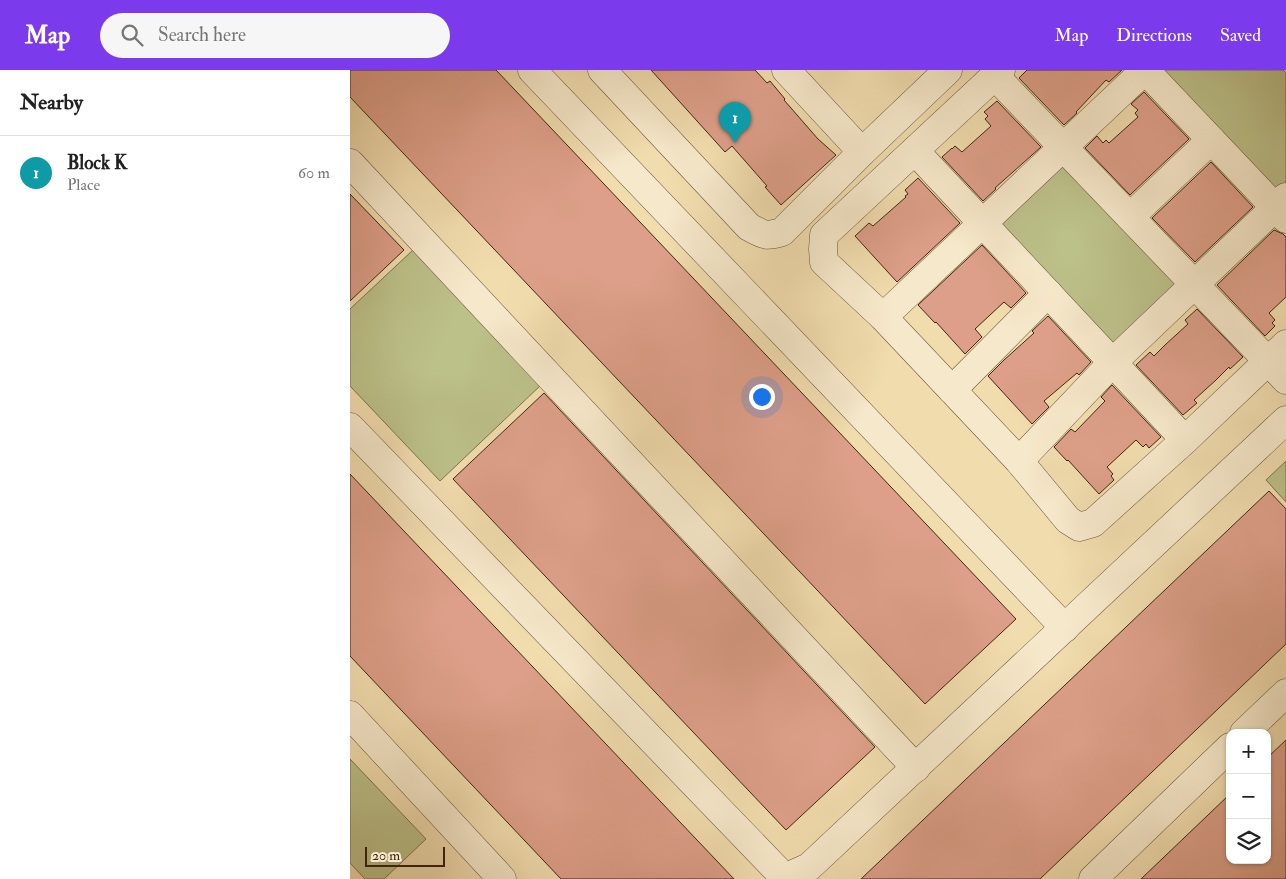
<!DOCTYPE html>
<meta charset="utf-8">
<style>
:root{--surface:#fff;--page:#f6f6f6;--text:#222;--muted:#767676;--line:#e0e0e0;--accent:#7c3aed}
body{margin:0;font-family:"IM FELL Double Pica",serif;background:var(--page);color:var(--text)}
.controls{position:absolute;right:15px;bottom:15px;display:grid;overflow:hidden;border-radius:10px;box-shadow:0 1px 4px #0004}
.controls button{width:45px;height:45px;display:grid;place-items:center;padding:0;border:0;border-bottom:1px solid var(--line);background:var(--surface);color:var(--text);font:25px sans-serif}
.scale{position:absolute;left:15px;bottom:12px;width:80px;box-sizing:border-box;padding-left:5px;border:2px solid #40260f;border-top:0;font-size:14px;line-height:18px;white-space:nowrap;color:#40260f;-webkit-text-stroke:4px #f6e8ca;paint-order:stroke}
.you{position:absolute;left:411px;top:326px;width:18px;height:18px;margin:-12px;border:4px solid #fff;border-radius:50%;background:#1a73e8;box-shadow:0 0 0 8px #1a73e833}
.badge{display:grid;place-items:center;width:32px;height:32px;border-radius:50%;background:var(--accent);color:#fff;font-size:16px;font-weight:700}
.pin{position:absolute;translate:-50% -41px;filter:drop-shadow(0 1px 2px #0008)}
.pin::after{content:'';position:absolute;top:26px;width:18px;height:15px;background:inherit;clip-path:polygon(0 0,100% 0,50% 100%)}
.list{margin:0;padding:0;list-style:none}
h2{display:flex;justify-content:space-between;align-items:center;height:65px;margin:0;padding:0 20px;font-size:21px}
h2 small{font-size:16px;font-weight:400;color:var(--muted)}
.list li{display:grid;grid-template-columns:32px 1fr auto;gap:15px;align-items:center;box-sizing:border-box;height:75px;padding:0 20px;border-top:1px solid var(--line)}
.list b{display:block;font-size:19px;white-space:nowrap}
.list p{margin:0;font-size:16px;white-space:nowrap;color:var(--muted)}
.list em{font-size:16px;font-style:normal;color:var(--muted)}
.icon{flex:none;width:28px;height:28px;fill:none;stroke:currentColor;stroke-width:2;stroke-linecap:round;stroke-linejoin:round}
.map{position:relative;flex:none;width:936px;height:809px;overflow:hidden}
header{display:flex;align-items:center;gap:30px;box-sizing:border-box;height:70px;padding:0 25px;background:var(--accent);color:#fff}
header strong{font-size:24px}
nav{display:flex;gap:28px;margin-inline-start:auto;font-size:18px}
.search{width:350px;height:45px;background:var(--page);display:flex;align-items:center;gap:12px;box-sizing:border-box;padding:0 18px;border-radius:28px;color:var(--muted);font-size:19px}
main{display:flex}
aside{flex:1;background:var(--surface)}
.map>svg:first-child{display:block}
.park{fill:#bcc089;stroke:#7e734c}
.building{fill:#dd9f89;stroke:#40260f}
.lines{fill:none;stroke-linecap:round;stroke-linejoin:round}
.minor-casing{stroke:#6c5437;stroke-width:29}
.minor{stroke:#f6e8ca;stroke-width:28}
</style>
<header>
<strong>Map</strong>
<div class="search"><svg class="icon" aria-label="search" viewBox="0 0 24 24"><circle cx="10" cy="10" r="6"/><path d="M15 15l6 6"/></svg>Search here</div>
<nav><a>Map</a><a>Directions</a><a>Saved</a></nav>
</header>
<main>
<aside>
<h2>Nearby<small></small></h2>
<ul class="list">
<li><span class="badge" style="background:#0f9aa8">1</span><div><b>Block K</b><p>Place</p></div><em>60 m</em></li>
</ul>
</aside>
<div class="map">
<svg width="936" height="809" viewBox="0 0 936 809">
<rect width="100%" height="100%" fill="#f1dcae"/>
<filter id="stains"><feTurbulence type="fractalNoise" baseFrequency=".004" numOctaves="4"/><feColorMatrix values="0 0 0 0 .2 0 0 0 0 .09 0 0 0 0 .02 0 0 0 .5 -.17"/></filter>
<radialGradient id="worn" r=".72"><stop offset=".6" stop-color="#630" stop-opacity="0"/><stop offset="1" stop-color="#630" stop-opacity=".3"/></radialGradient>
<g class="park">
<path d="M 815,0 L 933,0 L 936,3 L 936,113 L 927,121 L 813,2 Z"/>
<path d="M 714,94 L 828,214 L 764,274 L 650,155 Z"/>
<path d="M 63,180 L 191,315 L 90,411 L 0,316 L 0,239 Z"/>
<path d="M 936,391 L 936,432 L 916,410 Z"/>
<path d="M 0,689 L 76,769 L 34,809 L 15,809 L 0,793 Z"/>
</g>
<g class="building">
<path d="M 0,0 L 146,0 L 666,549 L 575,634 L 0,27 Z"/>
<path d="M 301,0 L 405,0 L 417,13 L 420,11 L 435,29 L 434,30 L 468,69 L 486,85 L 431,135 L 415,117 L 417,116 L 382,76 L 375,82 Z"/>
<path d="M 677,0 L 772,0 L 759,12 L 756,10 L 726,42 L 727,43 L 714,55 L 669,8 Z"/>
<path d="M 794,22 L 839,69 L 780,125 L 735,78 L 747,66 L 753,73 L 756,70 L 759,73 L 788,47 L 785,43 L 788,40 L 781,34 Z"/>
<path d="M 647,31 L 691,77 L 645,118 L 646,119 L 633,131 L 592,87 L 602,78 L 602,79 L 605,76 L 612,82 L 641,56 L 635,49 L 638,46 L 634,42 Z"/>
<path d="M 861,92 L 903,137 L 845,192 L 802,148 Z"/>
<path d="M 568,108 L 610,153 L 547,212 L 505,166 L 519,153 L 523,156 L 556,127 L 555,126 L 558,124 L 555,120 Z"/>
<path d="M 0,124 L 54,180 L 0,231 Z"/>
<path d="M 924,160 L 933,164 L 936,167 L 936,227 L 919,243 L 925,250 L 922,253 L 925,256 L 915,266 L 867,215 Z"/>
<path d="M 632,175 L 676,223 L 661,238 L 654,232 L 625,259 L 632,267 L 615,284 L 586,252 L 585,253 L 568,235 Z"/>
<path d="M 847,239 L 893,287 L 880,299 L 879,297 L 866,310 L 844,330 L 847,333 L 833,345 L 786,295 L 800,282 L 804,286 L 815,275 L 838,254 L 835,250 Z"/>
<path d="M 698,246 L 741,292 L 729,305 L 727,303 L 694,331 L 699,337 L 682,354 L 638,306 L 654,290 L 684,263 L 682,261 Z"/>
<path d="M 762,315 L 811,367 L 799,378 L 796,374 L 793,377 L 786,370 L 757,397 L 763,404 L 761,406 L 764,410 L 749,424 L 718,390 L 717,391 L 704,377 L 721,359 L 725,362 L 755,331 L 751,327 Z"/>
<path d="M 194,323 L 525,677 L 436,760 L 103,409 Z"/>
<path d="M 0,404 L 53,460 L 384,809 L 211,809 L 0,586 Z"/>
<path d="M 919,421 L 936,439 L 936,574 L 690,809 L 511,809 Z"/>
<path d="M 936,670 L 936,809 L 791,809 L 880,724 L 880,790 L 917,790 L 917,688 Z"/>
</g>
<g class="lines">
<defs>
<g id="minor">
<path d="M 182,0 L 715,558"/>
<path d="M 252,0 L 399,157 C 414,165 415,167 432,162 L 512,82 L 598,0"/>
<path d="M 436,0 L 512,82"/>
<path d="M 651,0 L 474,165 L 473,179 L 474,192 L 533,247 L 669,391 L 718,450 L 729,457 L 743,453 L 835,370 L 936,274"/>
<path d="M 795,0 L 936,149"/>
<path d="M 645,6 L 936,310"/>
<path d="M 565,81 L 835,370"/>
<path d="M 0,93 L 566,698"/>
<path d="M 780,147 L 861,70"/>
<path d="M 533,247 L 795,0"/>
<path d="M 602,320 L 698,223"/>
<path d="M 0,357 L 434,807"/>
<path d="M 669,391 L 763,292 L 936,127"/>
<path d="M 0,645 L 152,809"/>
<path d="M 894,663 L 936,623"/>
<path d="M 432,809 L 459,797 L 936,350"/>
<path d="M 743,809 L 880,677"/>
</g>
</defs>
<use href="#minor" class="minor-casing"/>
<use href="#minor" class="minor"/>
</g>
<rect width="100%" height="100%" filter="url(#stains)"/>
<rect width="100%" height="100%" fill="url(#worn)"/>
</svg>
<div class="controls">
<button>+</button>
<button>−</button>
<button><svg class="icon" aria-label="layers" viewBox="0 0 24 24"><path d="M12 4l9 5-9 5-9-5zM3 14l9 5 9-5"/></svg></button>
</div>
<div class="scale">20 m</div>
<div class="you"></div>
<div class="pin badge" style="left:385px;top:73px;background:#0f9aa8">1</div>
</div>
</main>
